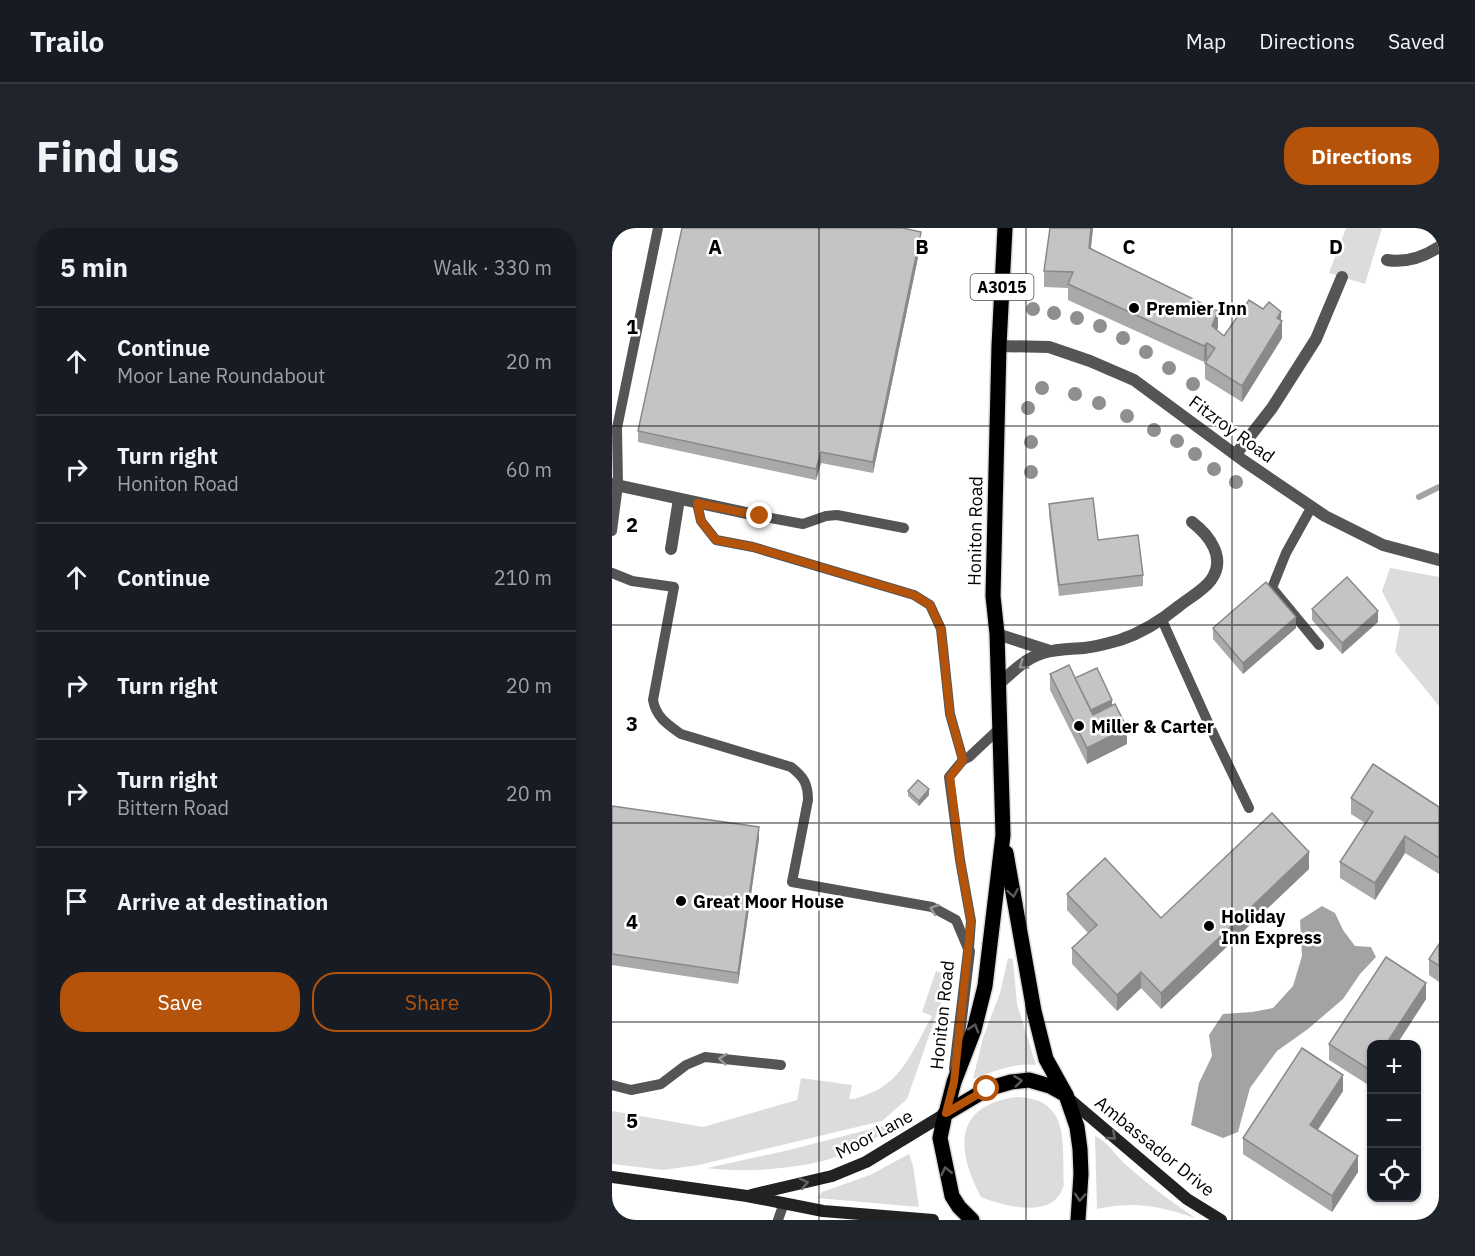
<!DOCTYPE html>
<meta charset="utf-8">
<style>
:root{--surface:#171b24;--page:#20242c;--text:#f1f3f6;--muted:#9ea1a6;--line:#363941;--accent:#b45309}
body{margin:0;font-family:"IBM Plex Sans",sans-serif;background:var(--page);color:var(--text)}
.controls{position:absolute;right:18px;bottom:18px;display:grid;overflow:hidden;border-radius:12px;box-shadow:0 2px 4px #0004}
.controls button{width:54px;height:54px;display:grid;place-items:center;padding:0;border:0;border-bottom:2px solid var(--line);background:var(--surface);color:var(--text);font:30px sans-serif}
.stop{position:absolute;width:18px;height:18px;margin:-14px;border:4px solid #b45309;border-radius:50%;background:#fff}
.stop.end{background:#b45309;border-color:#fff;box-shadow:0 2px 6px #0008}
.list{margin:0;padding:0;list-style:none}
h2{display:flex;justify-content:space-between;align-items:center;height:78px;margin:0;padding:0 24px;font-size:26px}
h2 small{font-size:20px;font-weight:400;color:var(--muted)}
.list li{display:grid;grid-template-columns:39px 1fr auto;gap:18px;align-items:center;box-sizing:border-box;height:108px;padding:0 24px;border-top:2px solid var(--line)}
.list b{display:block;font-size:22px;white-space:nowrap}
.list p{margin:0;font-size:20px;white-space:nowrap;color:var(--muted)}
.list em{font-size:20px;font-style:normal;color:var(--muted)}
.actions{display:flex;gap:12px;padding:18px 24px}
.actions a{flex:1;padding:14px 0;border:2px solid var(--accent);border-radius:24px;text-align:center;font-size:21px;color:var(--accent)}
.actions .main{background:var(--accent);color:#fff}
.icon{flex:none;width:33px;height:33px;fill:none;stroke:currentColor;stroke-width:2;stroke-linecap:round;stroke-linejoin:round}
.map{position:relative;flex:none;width:827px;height:992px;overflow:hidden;border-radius:24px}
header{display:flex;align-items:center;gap:36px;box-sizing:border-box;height:84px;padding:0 30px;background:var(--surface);border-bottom:2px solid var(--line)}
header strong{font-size:28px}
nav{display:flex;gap:33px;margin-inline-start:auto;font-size:21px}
.intro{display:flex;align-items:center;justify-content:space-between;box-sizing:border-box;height:144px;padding:0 36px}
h1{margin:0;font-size:42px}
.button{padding:15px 27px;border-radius:24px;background:var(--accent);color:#fff;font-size:21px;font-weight:700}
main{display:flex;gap:36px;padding:0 36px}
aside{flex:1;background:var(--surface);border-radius:24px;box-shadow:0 2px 4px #0004}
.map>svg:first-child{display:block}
.green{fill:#dcdcdc}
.water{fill:#a3a3a3}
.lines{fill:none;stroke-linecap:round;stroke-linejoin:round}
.stream{stroke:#a3a3a3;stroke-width:6}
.primary-casing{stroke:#dbdbdb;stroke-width:18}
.lane{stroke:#555;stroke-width:10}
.street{stroke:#555;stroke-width:12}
.secondary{stroke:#222;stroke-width:12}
.primary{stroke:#000;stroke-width:15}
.tree{fill:#8f8f8f}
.wall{fill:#a9a9a9}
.shaded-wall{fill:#898989}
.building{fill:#c4c4c4;stroke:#898989;stroke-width:1.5}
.oneway{stroke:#999}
.oneway2{stroke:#595959}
.oneway3{stroke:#646464}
.route{stroke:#b45309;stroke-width:8}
.grid{fill:none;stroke:#000;stroke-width:1.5;stroke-opacity:0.55}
.poi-dot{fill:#000;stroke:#fff;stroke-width:2}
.labels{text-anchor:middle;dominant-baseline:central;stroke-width:5;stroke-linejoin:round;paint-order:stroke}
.shield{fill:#fff;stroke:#4c4c4c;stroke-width:1.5}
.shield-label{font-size:16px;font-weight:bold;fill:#000}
.poi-label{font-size:18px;font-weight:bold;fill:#000;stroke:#fff;text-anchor:start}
.street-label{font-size:18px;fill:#000;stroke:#fff}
.grid-label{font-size:20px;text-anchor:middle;font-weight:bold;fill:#000;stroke:#fff;stroke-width:5;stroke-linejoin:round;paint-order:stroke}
</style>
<header>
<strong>Trailo</strong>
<nav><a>Map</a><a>Directions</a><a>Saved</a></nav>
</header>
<div class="intro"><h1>Find us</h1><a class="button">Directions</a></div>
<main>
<aside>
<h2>5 min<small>Walk · 330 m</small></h2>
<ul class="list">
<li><svg class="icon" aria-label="ahead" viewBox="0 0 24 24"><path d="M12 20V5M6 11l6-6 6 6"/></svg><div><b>Continue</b><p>Moor Lane Roundabout</p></div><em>20 m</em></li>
<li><svg class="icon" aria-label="right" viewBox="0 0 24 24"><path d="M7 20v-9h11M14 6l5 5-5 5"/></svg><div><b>Turn right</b><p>Honiton Road</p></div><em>60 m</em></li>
<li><svg class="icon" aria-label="ahead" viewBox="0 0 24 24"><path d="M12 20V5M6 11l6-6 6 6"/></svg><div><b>Continue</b></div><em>210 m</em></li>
<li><svg class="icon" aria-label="right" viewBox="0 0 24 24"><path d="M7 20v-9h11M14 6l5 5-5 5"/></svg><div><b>Turn right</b></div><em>20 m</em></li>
<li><svg class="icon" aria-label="right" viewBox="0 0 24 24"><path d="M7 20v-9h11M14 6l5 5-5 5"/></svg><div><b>Turn right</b><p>Bittern Road</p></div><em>20 m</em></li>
<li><svg class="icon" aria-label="arrive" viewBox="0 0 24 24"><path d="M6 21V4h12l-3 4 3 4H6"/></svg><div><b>Arrive at destination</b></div></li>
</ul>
<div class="actions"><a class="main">Save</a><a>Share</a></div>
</aside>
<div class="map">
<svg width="827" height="992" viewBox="0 0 827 992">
<rect width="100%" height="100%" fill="#fff"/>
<g class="green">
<path d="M 734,0 L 770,0 L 753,56 L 717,45 Z"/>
<path d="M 778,340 L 827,349 L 827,478 L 783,424 L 788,398 L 770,363 Z"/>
<path d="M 396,730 L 401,731 L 405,776 L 424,837 C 403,834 381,844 361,851 L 371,810 L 388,765 Z"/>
<path d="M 324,743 L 338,748 L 295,871 L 270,893 L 87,937 L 51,942 L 0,936 L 0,883 L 91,899 L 185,872 L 189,850 L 240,857 L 237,871 C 244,871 249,869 256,866 C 291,854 303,817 320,788 L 310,784 Z"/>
<path d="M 404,869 C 459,870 450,916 452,956 C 444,992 394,979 369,969 C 344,922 341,878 404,869 Z"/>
<path d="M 271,898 L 276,903 C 258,912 238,925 218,931 C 184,941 130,945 95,940 L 177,922 Z"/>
<path d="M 483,908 C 495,913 503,927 513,936 C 535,956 559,973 583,990 C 547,978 523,973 485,981 Z"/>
<path d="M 297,926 L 301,938 L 307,979 L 205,970 L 210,964 L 258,947 Z"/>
</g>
<path class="water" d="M 710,678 L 723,685 L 731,702 L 743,718 L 759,719 L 764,729 L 748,746 L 731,771 L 696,801 L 665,823 L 638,860 L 626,904 L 611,910 L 579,897 L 587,855 L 600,828 L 597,807 L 611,786 L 640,784 L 661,780 L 681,758 L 690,728 L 688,692 Z"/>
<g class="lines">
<path class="stream" d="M 807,269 L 827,259"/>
<defs>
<g id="primary">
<path d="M 394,625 L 422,783 L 434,831 L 454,867"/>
<path d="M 334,885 L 342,854 L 362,802 L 373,758 L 391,607 L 385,406 L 381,368 L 387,118 L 393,0"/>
<path d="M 360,992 L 347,979 L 340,968 L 328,910 L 333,886 L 375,861 L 399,854 L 417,852 L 438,858 L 454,867 L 465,899 L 468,921 L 469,946 L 466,992"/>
</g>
</defs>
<use href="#primary" class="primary-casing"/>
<g class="lane">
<path d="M 85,275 L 89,293 L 104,312 L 141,319 L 302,367 L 318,377 L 329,401 L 338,486 L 351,532"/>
<path d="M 699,280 L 674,325 L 660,360 L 707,417"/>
<path d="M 148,288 L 191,296 L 214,288 L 225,287 L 292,300"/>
<path d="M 0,303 L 6,257 L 5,200 L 46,0"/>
<path d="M 0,345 L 20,353 L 62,359 L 41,472 C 44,489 55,496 69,506 L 179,539 C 192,549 196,556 196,572 L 180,654 L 320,679 L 344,692 L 357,723"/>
<path d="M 550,392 L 599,501 L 637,580"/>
<path d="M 357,720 L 359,693 L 348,632 L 337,549 L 351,532 L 357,529 L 389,499"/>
<path d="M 0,857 L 19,862 L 49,856 L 74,837 L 93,829 L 169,837"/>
<path d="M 166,992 L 172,975"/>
</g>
<g class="street">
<path d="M 775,32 C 794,35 810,30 827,19"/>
<path d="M 387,118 L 437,119 L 478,133 L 522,152 L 632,233 L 713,288 L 771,317 L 827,332"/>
<path d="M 624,226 L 660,180 L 704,111 L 730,49"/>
<path d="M 0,256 L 148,288"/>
<path d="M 59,321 L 67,271"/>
<path d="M 385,406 L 438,423"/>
<path d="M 387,456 C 400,444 414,430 431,425 C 444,421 459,421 472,420 C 484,419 497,415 508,412 C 529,405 550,392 567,378 C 577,370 592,362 599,352 C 615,330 597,307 580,294"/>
<path d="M 343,841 L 357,723"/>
</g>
<g class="secondary">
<path d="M 456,870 L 575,971 L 609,992"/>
<path d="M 0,949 L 135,968 L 211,983 L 321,992"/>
<path d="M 139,967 L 220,948 L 254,934 L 333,886"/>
</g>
<use href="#primary" class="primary"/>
</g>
<g class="tree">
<circle cx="421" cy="81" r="7"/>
<circle cx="442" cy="85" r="7"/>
<circle cx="465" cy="90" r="7"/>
<circle cx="488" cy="98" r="7"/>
<circle cx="511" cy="110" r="7"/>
<circle cx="534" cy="124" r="7"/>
<circle cx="557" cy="140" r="7"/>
<circle cx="581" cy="156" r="7"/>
<circle cx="430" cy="160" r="7"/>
<circle cx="463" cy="166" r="7"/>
<circle cx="487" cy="175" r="7"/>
<circle cx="416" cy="180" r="7"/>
<circle cx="515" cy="188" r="7"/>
<circle cx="542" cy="202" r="7"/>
<circle cx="565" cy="213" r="7"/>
<circle cx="419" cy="214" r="7"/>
<circle cx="583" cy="226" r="7"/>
<circle cx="602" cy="241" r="7"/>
<circle cx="419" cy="244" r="7"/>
<circle cx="624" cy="254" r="7"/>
</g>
<g class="wall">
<path d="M 438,0 L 481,0 L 479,20 L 606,99 L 605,102 L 612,108 L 669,92 L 670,110 L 630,174 L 593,151 L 593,135 L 596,131 L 595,131 L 592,134 L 456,72 L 456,60 L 432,59 L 432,43 Z"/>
<path d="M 309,15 L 261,245 L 209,235 L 204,252 L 26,214 L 26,203 Z"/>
<path d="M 437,276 L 531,347 L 531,358 L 447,368 L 437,287 Z"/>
<path d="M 700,381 L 766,394 L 730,426 L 700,392 Z"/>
<path d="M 601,400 L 684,400 L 631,446 L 601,411 Z"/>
<path d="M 438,446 L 463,450 L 500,477 L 515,516 L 475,536 L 438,462 Z"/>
<path d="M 296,563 L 317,567 L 307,578 L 296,568 Z"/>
<path d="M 739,570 L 827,579 L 827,646 L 793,625 L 763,672 L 728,650 L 728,634 L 753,595 L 739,586 Z"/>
<path d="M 0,578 L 147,611 L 126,756 L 0,737 Z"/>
<path d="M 697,641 L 549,781 L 529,760 L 505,783 L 460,736 L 460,720 L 476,705 L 455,682 L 455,666 L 549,690 Z"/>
<path d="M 827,716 L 827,754 L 817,747 L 817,731 Z"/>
<path d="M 814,771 L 785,816 L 759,816 L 758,858 L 717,832 L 717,816 Z"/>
<path d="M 731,863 L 706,902 L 746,944 L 720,984 L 631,926 L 631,910 Z"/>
</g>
<g class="shaded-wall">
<path d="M 479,0 L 481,0 L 477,36 L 477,20 Z"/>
<path d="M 309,4 L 309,15 L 261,245 L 261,234 Z"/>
<path d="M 606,83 L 606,99 L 600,115 L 600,98 Z"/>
<path d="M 669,84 L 669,95 L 670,93 L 670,110 L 630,174 L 630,158 Z"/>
<path d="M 595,115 L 595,131 L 592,134 L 592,118 Z"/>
<path d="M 209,224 L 209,235 L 204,252 L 204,241 Z"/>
<path d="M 766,383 L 766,394 L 730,426 L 730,415 Z"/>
<path d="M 684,389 L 684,400 L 631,446 L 631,435 Z"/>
<path d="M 500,472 L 500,483 L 477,494 L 477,483 Z"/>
<path d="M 515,500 L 515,516 L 475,536 L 475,520 Z"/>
<path d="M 317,561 L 317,567 L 307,578 L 307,573 Z"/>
<path d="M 147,599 L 147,611 L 126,756 L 126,745 Z"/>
<path d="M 793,608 L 793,625 L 763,672 L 763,655 Z"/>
<path d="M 697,624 L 697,641 L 549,781 L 549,765 Z"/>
<path d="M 529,744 L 529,760 L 505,783 L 505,767 Z"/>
<path d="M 814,755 L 814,771 L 785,816 L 774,816 Z"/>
<path d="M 759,839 L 759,855 L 758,858 L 758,842 Z"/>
<path d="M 731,847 L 731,863 L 698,913 L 698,897 Z"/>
<path d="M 746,928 L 746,944 L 720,984 L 720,968 Z"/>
</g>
<g class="building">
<path d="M 70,0 L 291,0 L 309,4 L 261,234 L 209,224 L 204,241 L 26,203 Z"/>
<path d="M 438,0 L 479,0 L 477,20 L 606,83 L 600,98 L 612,108 L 637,72 L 651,81 L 657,74 L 669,84 L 665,90 L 670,93 L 630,158 L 593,135 L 603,120 L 595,115 L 592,118 L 456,56 L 461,44 L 432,43 Z"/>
<path d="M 481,270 L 486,312 L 526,307 L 531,347 L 447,357 L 437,276 Z"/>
<path d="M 735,349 L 766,383 L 730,415 L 700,381 Z"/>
<path d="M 654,354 L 684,389 L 631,435 L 601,400 Z"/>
<path d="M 457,437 L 481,487 L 503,476 L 515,500 L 475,520 L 438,446 Z"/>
<path d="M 485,440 L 500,472 L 479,482 L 463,450 Z"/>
<path d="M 761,536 L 827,579 L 827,630 L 793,608 L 763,655 L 728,634 L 761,584 L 739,570 Z"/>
<path d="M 306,552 L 317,561 L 307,573 L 296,563 Z"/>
<path d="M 0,578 L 147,599 L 126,745 L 0,726 Z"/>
<path d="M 660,585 L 697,624 L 549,765 L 529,744 L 505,767 L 460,720 L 485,697 L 455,666 L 493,630 L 549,690 Z"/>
<path d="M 827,716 L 827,738 L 817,731 Z"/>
<path d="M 774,729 L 814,755 L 774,816 L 759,816 L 759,839 L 758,842 L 717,816 Z"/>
<path d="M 690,820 L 731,847 L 698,897 L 746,928 L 720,968 L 631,910 Z"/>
</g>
<defs><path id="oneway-chevron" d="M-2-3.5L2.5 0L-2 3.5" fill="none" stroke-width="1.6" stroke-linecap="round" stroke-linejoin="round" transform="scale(1.5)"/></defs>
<g class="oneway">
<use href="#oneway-chevron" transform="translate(411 437) rotate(145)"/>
<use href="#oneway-chevron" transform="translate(322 681) rotate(-161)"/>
<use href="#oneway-chevron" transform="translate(111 831) rotate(-174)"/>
</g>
<g class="oneway2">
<use href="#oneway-chevron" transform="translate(401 665) rotate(80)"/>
<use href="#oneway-chevron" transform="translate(362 800) rotate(-73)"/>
<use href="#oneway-chevron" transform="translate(406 853) rotate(-7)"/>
<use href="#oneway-chevron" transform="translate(334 943) rotate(-103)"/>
<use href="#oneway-chevron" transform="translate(468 969) rotate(94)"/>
</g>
<g class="oneway3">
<use href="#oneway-chevron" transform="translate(500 908) rotate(41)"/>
<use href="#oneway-chevron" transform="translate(192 955) rotate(-13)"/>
</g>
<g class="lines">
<path class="route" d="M 148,288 L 85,275 L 89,293 L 104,312 L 141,319 L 302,367 L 318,377 L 329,401 L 338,486 L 351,532 L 338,549 L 348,632 L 359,693 L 342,854 L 334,885 L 375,861"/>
</g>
<path class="grid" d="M 207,0 L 207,992M 414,0 L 414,992M 620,0 L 620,992M 0,198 L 827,198M 0,397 L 827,397M 0,595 L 827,595M 0,794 L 827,794"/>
<g class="poi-dot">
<circle cx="522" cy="80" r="6"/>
<circle cx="467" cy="498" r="6"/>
<circle cx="69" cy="673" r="6"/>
<circle cx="597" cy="698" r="6"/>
</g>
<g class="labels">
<rect class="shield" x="358.5" y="46" width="63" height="26" rx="4.5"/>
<g class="shield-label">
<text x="390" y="59">A3015</text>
</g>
<g class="poi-label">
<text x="534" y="80">Premier Inn</text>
<text x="479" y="498">Miller &amp; Carter</text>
<text x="81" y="673">Great Moor House</text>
<text x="609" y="688">Holiday<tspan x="609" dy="21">Inn Express</tspan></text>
</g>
<g class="street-label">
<text transform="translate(620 201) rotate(36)">Fitzroy Road</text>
<text transform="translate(363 303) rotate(-89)">Honiton Road</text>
<text transform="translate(330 787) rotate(-84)">Honiton Road</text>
<text transform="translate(262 906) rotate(-28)">Moor Lane</text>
<text transform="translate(543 918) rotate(39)">Ambassador Drive</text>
</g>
</g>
<g class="grid-label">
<text x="103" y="26">A</text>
<text x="310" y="26">B</text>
<text x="517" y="26">C</text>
<text x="724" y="26">D</text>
<text x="20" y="106">1</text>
<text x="20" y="304">2</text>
<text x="20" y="503">3</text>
<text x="20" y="701">4</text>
<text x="20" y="900">5</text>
</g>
</svg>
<div class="controls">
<button>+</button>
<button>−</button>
<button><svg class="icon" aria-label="locate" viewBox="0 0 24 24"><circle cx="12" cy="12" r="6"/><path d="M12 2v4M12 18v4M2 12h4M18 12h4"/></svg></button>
</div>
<div class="stop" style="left:375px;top:861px"></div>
<div class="stop end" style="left:148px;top:288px"></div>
</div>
</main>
